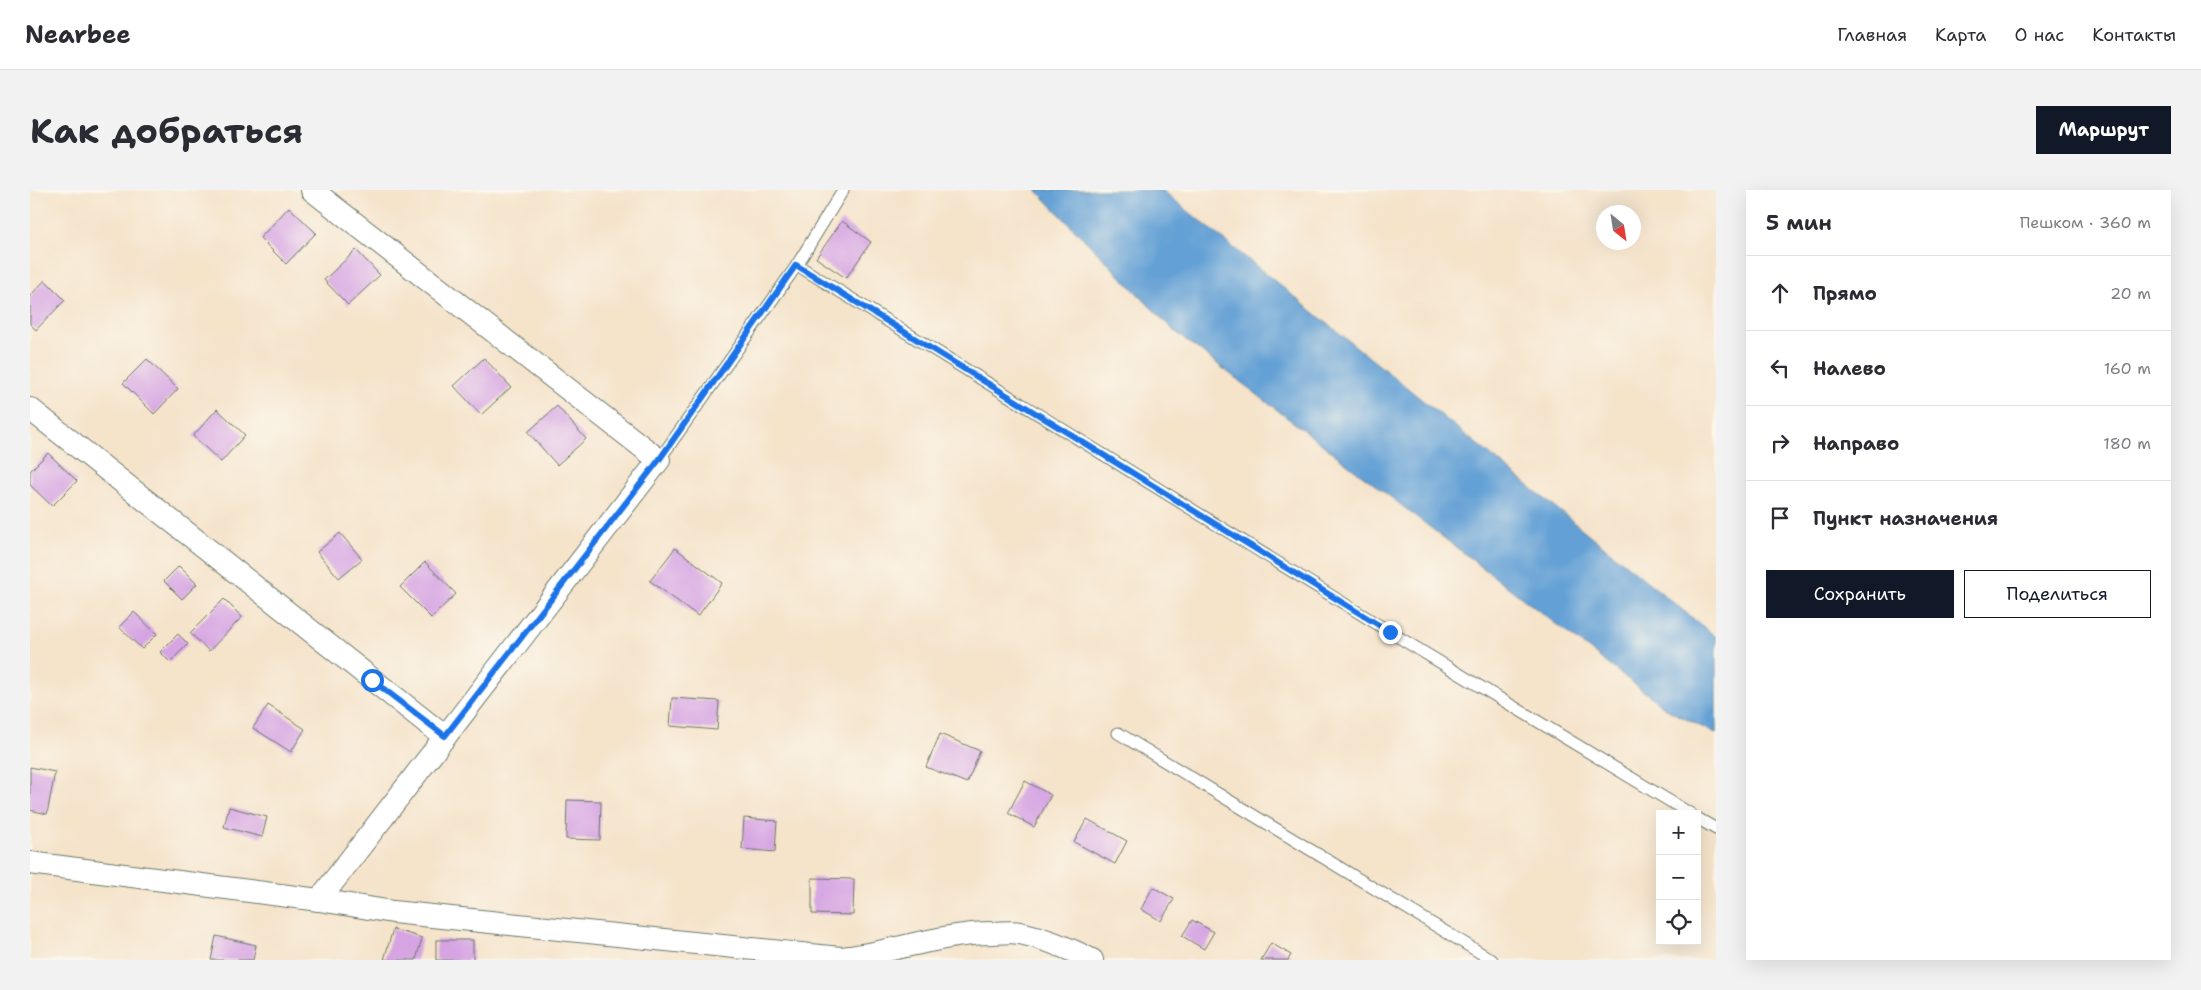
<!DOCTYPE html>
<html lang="ru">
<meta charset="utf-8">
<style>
:root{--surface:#fff;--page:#f2f2f3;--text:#2b2b33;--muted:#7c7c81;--line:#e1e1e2;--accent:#111827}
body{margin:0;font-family:"Shantell Sans",sans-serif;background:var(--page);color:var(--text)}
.controls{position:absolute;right:15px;bottom:15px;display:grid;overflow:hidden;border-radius:0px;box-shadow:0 5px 20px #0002}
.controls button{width:45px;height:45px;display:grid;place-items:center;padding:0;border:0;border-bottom:1px solid var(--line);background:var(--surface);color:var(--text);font:25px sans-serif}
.compass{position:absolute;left:1566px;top:15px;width:45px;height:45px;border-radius:50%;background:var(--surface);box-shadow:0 5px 20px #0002;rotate:150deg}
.stop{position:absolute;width:15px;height:15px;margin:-11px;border:4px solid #1a73e8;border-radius:50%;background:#fff}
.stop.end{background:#1a73e8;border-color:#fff;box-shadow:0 1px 5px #0008}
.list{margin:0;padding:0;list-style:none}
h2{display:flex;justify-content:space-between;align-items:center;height:65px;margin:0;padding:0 20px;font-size:21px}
h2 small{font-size:16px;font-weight:400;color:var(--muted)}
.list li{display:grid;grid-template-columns:32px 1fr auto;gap:15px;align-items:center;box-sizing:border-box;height:75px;padding:0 20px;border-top:1px solid var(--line)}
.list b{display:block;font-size:19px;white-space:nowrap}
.list em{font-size:16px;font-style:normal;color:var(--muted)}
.actions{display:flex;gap:10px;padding:15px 20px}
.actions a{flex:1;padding:11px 0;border:1px solid var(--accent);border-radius:0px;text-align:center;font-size:18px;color:var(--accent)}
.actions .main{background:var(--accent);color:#fff}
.icon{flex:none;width:28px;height:28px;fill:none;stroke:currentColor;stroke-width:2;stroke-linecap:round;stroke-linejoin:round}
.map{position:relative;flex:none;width:1686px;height:770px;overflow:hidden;border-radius:0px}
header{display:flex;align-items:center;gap:30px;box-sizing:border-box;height:70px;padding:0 25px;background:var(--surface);border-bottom:1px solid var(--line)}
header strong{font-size:24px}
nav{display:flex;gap:28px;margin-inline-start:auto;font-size:18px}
.intro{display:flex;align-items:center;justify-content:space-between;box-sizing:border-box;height:120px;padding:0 30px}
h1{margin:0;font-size:35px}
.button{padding:12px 22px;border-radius:0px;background:var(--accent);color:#fff;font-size:18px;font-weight:700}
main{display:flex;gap:30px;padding:0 30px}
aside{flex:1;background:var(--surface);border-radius:0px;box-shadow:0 5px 20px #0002}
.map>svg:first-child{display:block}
.water{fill:#64a0d5;stroke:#426e84}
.building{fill:#d6a4e3}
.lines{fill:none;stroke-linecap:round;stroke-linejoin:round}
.lane-casing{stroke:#6a7768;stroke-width:13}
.street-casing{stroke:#6a7768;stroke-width:24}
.lane{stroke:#fff;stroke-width:11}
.street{stroke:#fff;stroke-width:22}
.route{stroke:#1a73e8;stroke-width:6}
</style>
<header>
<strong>Nearbee</strong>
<nav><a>Главная</a><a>Карта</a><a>О нас</a><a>Контакты</a></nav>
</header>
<div class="intro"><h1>Как добраться</h1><a class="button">Маршрут</a></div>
<main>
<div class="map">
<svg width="1686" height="770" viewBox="0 0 1686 770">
<rect width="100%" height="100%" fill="#fbf7ec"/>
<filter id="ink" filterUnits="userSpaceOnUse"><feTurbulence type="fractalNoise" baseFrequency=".02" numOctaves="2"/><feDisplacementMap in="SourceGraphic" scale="10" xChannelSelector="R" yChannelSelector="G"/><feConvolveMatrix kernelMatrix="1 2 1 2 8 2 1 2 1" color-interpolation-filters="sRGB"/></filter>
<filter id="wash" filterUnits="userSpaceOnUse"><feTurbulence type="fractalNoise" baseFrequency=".0096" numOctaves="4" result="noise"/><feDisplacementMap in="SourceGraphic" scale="20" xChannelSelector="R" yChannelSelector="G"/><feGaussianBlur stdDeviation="1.12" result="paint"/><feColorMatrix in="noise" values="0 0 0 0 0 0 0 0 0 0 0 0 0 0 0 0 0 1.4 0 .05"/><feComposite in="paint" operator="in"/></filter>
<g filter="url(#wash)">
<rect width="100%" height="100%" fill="#f5e3ca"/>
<path class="water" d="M 1006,0 L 1132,0 L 1686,447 L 1686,544 L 1638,520 L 1143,140 Z"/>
<g id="blocks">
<g class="building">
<path d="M 259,17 L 286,43 L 256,74 L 230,48 Z"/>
<path d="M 812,31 L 841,52 L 816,88 L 786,68 Z"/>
<path d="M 326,60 L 350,85 L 318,115 L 294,90 Z"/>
<path d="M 15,90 L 35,110 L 6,140 L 0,134 L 0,106 Z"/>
<path d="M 454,168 L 481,197 L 451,225 L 424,196 Z"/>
<path d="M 117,169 L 148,199 L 124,224 L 93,193 Z"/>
<path d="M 527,216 L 556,249 L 527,275 L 498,242 Z"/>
<path d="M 187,219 L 215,245 L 191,272 L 163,246 Z"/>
<path d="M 18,263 L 47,291 L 22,316 L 0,295 L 0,281 Z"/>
<path d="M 310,343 L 332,369 L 309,388 L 287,362 Z"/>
<path d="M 645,358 L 692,393 L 668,426 L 620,391 Z"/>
<path d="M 395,372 L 426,404 L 401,428 L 370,397 Z"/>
<path d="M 149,376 L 167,394 L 152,409 L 134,391 Z"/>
<path d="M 194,409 L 212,427 L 179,461 L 160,443 Z"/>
<path d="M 104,422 L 127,444 L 112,459 L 89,437 Z"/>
<path d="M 148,444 L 158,454 L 140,472 L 130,462 Z"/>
<path d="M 642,508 L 689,511 L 687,540 L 640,536 Z"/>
<path d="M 238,515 L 275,539 L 261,562 L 223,538 Z"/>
<path d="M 910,544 L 950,561 L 937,593 L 896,577 Z"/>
<path d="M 0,577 L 25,582 L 17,624 L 0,620 Z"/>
<path d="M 995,591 L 1021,605 L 1004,637 L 978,623 Z"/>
<path d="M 537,610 L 571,611 L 570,650 L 536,649 Z"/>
<path d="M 199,617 L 237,627 L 232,647 L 194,637 Z"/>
<path d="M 714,628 L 747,631 L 745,662 L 712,659 Z"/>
<path d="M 1057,629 L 1097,651 L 1085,674 L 1044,652 Z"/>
<path d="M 782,688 L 824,689 L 823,725 L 782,724 Z"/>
<path d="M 1123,697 L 1144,709 L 1131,731 L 1111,719 Z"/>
<path d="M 1162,730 L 1184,742 L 1174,759 L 1152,746 Z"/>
<path d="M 363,739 L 392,748 L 386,770 L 354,770 Z"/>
<path d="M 186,746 L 226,755 L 223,770 L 181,770 Z"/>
<rect x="406" y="750" width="37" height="20"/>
<path d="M 1241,753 L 1261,765 L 1258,770 L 1231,770 Z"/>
</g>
</g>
</g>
<g filter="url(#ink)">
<use href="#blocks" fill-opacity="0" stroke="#6a7768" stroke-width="1"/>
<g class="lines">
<defs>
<g id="lane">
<path d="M 767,75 L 1360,442 L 1661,624"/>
<path d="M 629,270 L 767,75 L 813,0"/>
<path d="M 1088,543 L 1462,770"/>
<path d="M 1667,628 L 1686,639"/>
</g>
<g id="street">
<path d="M 282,0 L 629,270 L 289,710"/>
<path d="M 0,219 L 415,547"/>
<path d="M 0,673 L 289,710 L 363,722 L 810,768 C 862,763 910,743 964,743 C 972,743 982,741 990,743 C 1014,748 1040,759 1062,770"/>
</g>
</defs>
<use href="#lane" class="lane-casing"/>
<use href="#street" class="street-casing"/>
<use href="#lane" class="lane"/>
<use href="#street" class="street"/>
</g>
</g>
<g class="lines" filter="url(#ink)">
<path class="route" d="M 342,490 L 415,546 L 629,270 L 766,75 L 1360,442"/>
</g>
</svg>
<div class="controls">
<button>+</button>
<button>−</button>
<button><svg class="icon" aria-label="locate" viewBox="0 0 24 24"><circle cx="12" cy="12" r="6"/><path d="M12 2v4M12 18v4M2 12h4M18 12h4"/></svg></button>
</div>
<svg class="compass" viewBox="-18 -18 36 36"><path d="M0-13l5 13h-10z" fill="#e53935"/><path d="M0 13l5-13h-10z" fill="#7c7c81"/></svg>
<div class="stop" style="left:342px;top:490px"></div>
<div class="stop end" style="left:1360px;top:442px"></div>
</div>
<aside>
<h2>5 мин<small>Пешком · 360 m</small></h2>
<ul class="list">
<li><svg class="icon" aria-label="ahead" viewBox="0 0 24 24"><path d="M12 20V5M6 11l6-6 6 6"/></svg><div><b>Прямо</b></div><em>20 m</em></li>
<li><svg class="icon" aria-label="left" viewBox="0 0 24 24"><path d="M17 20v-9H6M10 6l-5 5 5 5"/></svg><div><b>Налево</b></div><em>160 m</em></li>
<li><svg class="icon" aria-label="right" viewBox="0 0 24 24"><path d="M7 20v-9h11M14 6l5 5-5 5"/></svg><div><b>Направо</b></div><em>180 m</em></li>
<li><svg class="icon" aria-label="arrive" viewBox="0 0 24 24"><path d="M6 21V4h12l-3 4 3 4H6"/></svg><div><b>Пункт назначения</b></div></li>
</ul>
<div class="actions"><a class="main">Сохранить</a><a>Поделиться</a></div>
</aside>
</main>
